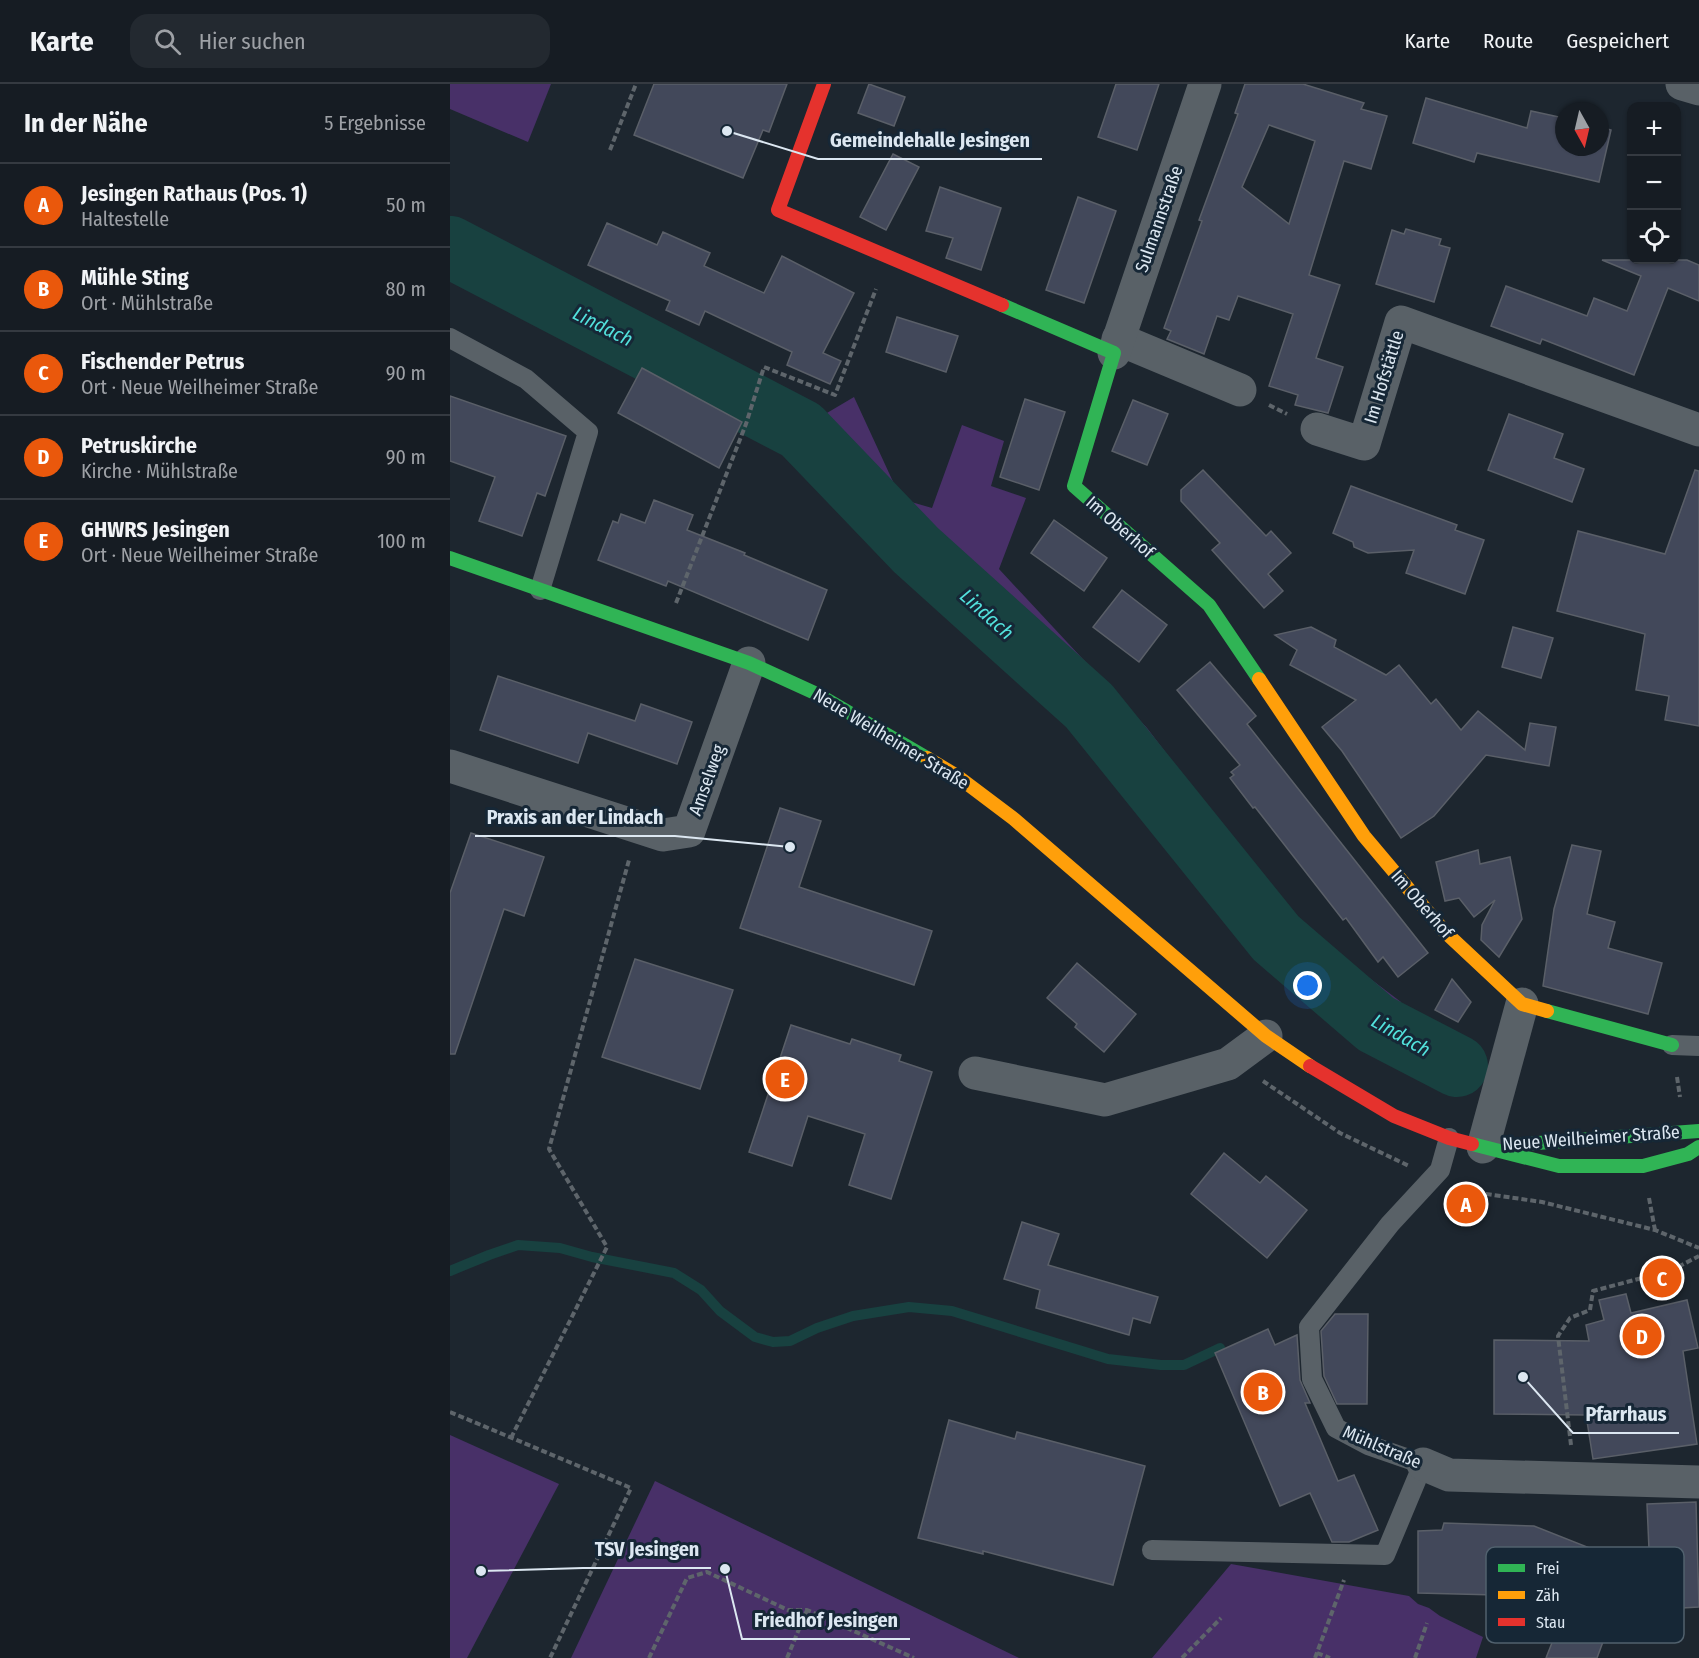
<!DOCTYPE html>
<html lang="de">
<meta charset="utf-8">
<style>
:root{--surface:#161c23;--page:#232930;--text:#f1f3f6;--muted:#9ea1a6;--line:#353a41;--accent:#ea580c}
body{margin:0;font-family:"Fira Sans Condensed",sans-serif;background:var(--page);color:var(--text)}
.controls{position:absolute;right:18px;top:18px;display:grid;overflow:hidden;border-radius:12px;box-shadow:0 2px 4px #0004}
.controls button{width:54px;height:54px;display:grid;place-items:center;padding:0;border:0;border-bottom:2px solid var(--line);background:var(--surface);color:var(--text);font:30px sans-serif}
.compass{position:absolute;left:1105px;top:18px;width:54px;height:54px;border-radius:50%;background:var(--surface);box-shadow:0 2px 4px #0004;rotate:172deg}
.you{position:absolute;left:858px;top:902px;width:21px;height:21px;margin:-15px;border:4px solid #fff;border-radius:50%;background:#1a73e8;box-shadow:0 0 0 9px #1a73e833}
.badge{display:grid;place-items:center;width:39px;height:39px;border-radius:50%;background:var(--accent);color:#fff;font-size:20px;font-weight:700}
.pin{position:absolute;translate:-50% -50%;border:3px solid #fff;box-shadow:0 2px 6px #0006}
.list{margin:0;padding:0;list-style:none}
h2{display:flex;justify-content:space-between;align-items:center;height:78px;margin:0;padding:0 24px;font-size:26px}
h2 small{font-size:20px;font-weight:400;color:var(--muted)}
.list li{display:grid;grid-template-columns:39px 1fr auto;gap:18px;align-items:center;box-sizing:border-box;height:84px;padding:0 24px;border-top:2px solid var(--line)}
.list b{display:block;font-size:22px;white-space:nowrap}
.list p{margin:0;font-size:20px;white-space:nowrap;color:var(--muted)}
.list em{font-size:20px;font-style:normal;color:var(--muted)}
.icon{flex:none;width:33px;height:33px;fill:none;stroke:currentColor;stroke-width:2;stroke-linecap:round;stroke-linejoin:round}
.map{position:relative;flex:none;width:1249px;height:1574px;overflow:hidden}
header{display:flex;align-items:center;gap:36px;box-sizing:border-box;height:84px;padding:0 30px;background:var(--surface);border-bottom:2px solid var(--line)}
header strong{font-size:28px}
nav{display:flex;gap:33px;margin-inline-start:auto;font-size:21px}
.search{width:420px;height:54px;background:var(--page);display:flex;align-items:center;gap:15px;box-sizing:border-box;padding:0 21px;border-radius:18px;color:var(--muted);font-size:22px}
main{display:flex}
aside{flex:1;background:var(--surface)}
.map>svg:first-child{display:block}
.green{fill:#483068}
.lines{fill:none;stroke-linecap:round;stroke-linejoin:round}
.stream{stroke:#184140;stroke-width:10}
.river{stroke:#184140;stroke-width:62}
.building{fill:#42485a;stroke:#5a5f68;stroke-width:1.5;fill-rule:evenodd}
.path{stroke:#5e656b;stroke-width:4;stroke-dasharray:6 3;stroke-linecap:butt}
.lane{stroke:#596167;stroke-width:20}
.street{stroke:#596167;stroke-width:33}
.fast{stroke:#30b455;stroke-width:14}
.slow{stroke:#ff9f0a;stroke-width:14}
.jam{stroke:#e5322d;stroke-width:14}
.labels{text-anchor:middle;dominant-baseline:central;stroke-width:6;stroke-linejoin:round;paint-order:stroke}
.street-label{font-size:18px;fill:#dce7f1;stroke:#162736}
.water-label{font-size:20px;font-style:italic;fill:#52e1dc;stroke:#162736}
.key{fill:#162736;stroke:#51616e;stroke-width:1.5}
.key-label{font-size:16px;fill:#dce7f1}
.leader{fill:none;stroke:#dce7f1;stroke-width:2}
.callout-dot{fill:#dce7f1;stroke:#162736;stroke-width:2}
.callout-label{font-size:20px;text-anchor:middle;font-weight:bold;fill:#dce7f1;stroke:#162736;stroke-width:6;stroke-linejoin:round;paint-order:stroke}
</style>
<header>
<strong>Karte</strong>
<div class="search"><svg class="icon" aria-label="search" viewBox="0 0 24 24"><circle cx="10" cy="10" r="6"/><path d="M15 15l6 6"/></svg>Hier suchen</div>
<nav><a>Karte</a><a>Route</a><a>Gespeichert</a></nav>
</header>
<main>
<aside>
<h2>In der Nähe<small>5 Ergebnisse</small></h2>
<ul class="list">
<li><span class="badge">A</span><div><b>Jesingen Rathaus (Pos. 1)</b><p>Haltestelle</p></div><em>50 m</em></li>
<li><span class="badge">B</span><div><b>Mühle Sting</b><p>Ort · Mühlstraße</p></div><em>80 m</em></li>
<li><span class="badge">C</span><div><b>Fischender Petrus</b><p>Ort · Neue Weilheimer Straße</p></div><em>90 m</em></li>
<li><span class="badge">D</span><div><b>Petruskirche</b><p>Kirche · Mühlstraße</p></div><em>90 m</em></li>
<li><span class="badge">E</span><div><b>GHWRS Jesingen</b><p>Ort · Neue Weilheimer Straße</p></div><em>100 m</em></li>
</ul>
</aside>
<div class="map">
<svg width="1249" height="1574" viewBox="0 0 1249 1574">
<rect width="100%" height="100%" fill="#1d262f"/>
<g class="green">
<path d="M 0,0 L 101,0 L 78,58 L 0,25 Z"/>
<path d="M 404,313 L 451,415 L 482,424 L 512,341 L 554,357 L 541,402 L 576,414 L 549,485 L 697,644 L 844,837 L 951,918 L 941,939 L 831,847 L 643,616 L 472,459 L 360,339 Z"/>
<path d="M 0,1351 L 109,1400 L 17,1574 L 0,1574 Z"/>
<path d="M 205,1397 L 569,1574 L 121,1574 Z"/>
<path d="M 781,1480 L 959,1512 L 968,1520 L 979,1524 L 990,1532 L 1033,1553 L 1026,1574 L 702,1574 Z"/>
</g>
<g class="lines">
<path class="stream" d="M 0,1187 L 39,1171 L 68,1161 L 110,1164 L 142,1173 L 224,1189 L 251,1206 L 270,1227 L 305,1253 L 323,1258 L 340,1257 L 367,1244 L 403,1232 L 459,1223 L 502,1227 L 658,1275 L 711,1281 L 734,1281 L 770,1264"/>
<path class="river" d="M 0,163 L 351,346 L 466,466 L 639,622 L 826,854 L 926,940 L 1007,982"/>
</g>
<g class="building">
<path d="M 204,0 L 337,0 L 319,48 L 313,46 L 293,94 L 184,51 Z"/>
<path d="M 419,0 L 455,13 L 444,42 L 408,29 Z"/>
<path d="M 666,0 L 709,0 L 687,66 L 648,53 Z"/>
<path d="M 795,0 L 853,0 L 914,19 L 911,25 L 937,32 L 921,85 L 894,77 L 859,191 L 890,201 L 866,274 L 893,283 L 878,329 L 845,321 L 848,311 L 819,302 L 843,230 L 788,212 L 779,236 L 767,232 L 754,270 L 717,255 L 721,247 L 714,244 L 752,137 L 749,136 L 788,30 L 785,29 ZM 819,41 L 865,57 L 839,140 L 792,103 Z"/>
<path d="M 976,14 L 1077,44 L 1081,27 L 1114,34 L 1114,63 L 1150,63 L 1150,43 L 1161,46 L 1149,98 L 1027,69 L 1024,78 L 963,59 Z"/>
<path d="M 443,70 L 469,83 L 436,146 L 410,133 Z"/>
<path d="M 490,103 L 551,124 L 531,186 L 496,174 L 503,154 L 476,147 Z"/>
<path d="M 628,113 L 666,127 L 634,219 L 596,206 Z"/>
<path d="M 157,139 L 207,161 L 213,148 L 260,169 L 254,182 L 314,209 L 332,172 L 404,209 L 373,269 L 391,277 L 380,300 L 337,281 L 342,268 L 255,227 L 249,241 L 216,226 L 220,217 L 138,181 Z"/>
<path d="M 956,145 L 991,155 L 989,161 L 1000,164 L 984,218 L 926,200 L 942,146 L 954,150 Z"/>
<path d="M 1152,176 L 1237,176 L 1249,181 L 1249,217 L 1218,204 L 1184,291 L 1092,255 L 1090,260 L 1041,242 L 1056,202 L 1137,232 L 1144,214 L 1177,227 L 1191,192 Z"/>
<path d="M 447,233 L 508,252 L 496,288 L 436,268 Z"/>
<path d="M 192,284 L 292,338 L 269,384 L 168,329 Z"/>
<path d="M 0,312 L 116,352 L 95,412 L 87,409 L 72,452 L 29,437 L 45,393 L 0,377 Z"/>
<path d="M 575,315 L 615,328 L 589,406 L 550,393 Z"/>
<path d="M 683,316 L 718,330 L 697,381 L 662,367 Z"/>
<path d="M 1059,330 L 1113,350 L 1104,374 L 1134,385 L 1122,418 L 1038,386 Z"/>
<path d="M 753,386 L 816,452 L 821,447 L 841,469 L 818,490 L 833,507 L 814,524 L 762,466 L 770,459 L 731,417 L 731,406 Z"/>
<path d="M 1245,386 L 1249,387 L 1249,642 L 1215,636 L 1219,612 L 1186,606 L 1195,550 L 1107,527 L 1128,447 L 1215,470 Z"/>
<path d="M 901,402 L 1007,441 L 1005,446 L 1034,456 L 1015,510 L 956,489 L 964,466 L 918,469 L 904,463 L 903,458 L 883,449 Z"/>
<path d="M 204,416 L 243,431 L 237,446 L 295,469 L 294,471 L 377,506 L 358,556 L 218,497 L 216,502 L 148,476 L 163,437 L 168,439 L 171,430 L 195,439 Z"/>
<path d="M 604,436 L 657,474 L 634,507 L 581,469 Z"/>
<path d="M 672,506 L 717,541 L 689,578 L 643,543 Z"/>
<path d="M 861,543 L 886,556 L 884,563 L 936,591 L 949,581 L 981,620 L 986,615 L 1011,646 L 1028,627 L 1075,666 L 1080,639 L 1106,643 L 1099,682 L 1036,671 L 984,732 L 951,754 L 892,667 L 872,643 L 906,616 L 840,581 L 847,566 L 825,551 Z"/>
<path d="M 1063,543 L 1103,554 L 1091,594 L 1052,583 Z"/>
<path d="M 760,578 L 806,632 L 797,640 L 978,869 L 948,893 L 933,873 L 928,878 L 896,834 L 893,836 L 805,723 L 803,724 L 780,694 L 784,691 L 781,688 L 790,681 L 727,606 Z"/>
<path d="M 48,592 L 185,637 L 191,620 L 242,638 L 227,680 L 138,649 L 128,679 L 30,646 Z"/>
<path d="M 330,724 L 371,737 L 349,803 L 482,847 L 464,901 L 290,844 Z"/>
<path d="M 21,749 L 94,773 L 74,832 L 54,825 L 5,970 L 0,970 L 0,809 Z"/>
<path d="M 1122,761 L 1151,767 L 1137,830 L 1165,838 L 1158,864 L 1212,879 L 1198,930 L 1093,902 L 1104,825 Z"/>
<path d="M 1028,766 L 1030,780 L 1060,773 L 1072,835 L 1049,873 L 1031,856 L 1032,841 L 1045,816 L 1024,833 L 1009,814 L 995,817 L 986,778 Z"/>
<path d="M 185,875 L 283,906 L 250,1005 L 152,973 Z"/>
<path d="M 627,879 L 686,930 L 654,968 L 625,943 L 627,940 L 597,914 Z"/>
<path d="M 1002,895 L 1021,918 L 1008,938 L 985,926 Z"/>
<path d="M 341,941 L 400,960 L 402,955 L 451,971 L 449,977 L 482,988 L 441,1115 L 399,1101 L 415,1050 L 358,1032 L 342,1082 L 299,1068 Z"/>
<path d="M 774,1069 L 810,1099 L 816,1092 L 857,1126 L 817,1174 L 741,1110 Z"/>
<path d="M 572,1138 L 609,1150 L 598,1181 L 708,1213 L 700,1239 L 683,1234 L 679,1251 L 586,1224 L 590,1206 L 554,1195 Z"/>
<path d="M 1176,1210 L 1181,1229 L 1237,1216 L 1248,1264 L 1233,1267 L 1247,1360 L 1143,1375 L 1136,1331 L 1044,1330 L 1044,1256 L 1139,1257 L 1136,1241 L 1154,1236 L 1149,1216 Z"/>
<path d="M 885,1230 L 918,1230 L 917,1320 L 887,1320 L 874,1292 L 871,1247 Z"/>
<path d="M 818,1245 L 825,1261 L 847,1251 L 850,1296 L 860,1319 L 855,1319 L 888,1397 L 904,1391 L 928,1446 L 899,1458 L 882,1458 L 860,1409 L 830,1422 L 765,1269 Z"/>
<path d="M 499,1336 L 565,1355 L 567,1348 L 695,1382 L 663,1501 L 533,1467 L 533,1470 L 468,1454 Z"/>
<path d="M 1246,1418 L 1249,1523 L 1164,1528 L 1147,1574 L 1096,1574 L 1120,1513 L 968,1509 L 968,1447 L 992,1446 L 994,1439 L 1084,1442 L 1200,1488 L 1197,1420 Z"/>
</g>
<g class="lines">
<g class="path">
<path d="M 160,66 L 186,0"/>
<path d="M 819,321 L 837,330"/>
<path d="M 226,519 L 296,340 L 314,283 L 385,311 L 426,205"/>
<path d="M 1227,993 L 1230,1013"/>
<path d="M 813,997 L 890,1049 L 959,1082"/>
<path d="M 1009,1106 L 1092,1118 L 1205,1146 L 1249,1164"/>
<path d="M 1199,1114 L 1205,1146"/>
<path d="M 0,1328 L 181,1404 L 100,1574"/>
<path d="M 61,1354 L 157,1163 L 99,1065 L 179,776"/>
<path d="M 1121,1361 L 1108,1252 L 1120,1234 L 1140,1226 L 1143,1207 L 1222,1186 L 1249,1172"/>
<path d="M 867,1569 L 880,1574"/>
<path d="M 199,1574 L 237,1494 L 257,1488 L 338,1526 L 357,1526 L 464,1574"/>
<path d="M 337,1574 L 357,1526"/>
<path d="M 732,1574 L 771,1534"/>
<path d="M 865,1574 L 894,1496"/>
<path d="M 965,1574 L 977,1539"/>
</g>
<g class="lane">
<path d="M 0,254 L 76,295 L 138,348 L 90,506"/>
<path d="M 1222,961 L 1249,962"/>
<path d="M 702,1466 L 935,1471 L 973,1380 L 918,1361 L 886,1344 L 862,1295 L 859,1243 L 940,1140 L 990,1086 L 999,1054"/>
</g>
<g class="street">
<path d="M 1232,0 L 1249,5"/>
<path d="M 668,255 L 790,306"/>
<path d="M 664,269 L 755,0"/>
<path d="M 867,345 L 914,360 L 951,238 L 1249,346"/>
<path d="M 0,682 L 213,751 L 239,747 L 299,579"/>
<path d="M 525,989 L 655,1016 L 778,980 L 816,952"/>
<path d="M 1033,1063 L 1072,920"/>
<path d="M 973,1380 L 999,1391 L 1249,1398"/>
</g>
<g class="fast">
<path d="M 552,221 L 664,269 L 624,402 L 759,521 L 809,595"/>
<path d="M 0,474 L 299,579 L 367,610 L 477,674"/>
<path d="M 1097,927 L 1222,961"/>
<path d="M 1022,1060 L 1109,1082 L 1193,1082 L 1238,1070 L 1249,1063"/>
<path d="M 1062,1061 L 1249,1047"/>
</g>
<g class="slow">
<path d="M 809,595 L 914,752 L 994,847 L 1072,920 L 1097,927"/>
<path d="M 477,674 L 507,692 L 564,735 L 816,952 L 860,982"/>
</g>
<g class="jam">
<path d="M 374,0 L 328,126 L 552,221"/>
<path d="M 860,982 L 944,1032 L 999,1054 L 1022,1060"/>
</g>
</g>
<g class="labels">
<g class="street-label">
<text transform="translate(709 135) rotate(-71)">Sulmannstraße</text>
<text transform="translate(934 293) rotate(-73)">Im Hofstättle</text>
<text transform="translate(670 443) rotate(41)">Im Oberhof</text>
<text transform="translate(441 655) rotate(31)">Neue Weilheimer Straße</text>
<text transform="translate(257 696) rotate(-70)">Amselweg</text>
<text transform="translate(972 820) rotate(49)">Im Oberhof</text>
<text transform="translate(1141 1054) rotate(-4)">Neue Weilheimer Straße</text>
<text transform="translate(932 1363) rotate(23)">Mühlstraße</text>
</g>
<g class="water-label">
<text transform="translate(153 242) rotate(27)">Lindach</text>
<text transform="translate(537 530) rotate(42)">Lindach</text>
<text transform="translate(951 951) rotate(30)">Lindach</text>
</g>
</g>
<rect x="1036" y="1463" width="198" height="96" rx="9" class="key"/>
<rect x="1048" y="1480" width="27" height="8" fill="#30b455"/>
<rect x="1048" y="1507" width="27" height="8" fill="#ff9f0a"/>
<rect x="1048" y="1534" width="27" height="8" fill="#e5322d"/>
<g class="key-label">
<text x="1086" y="1490">Frei</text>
<text x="1086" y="1517">Zäh</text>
<text x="1086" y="1544">Stau</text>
</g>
<path class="leader" d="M277 47L368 75H592M340 763L225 752H25M1073 1293L1123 1349H1229M31 1487L133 1484H261M275 1485L292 1555H460"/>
<g class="callout-dot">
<circle cx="277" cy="47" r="6"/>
<circle cx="340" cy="763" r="6"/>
<circle cx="1073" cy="1293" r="6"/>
<circle cx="31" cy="1487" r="6"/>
<circle cx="275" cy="1485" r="6"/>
</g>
<g class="callout-label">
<text x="480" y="63">Gemeindehalle Jesingen</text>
<text x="125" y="740">Praxis an der Lindach</text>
<text x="1176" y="1337">Pfarrhaus</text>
<text x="197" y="1472">TSV Jesingen</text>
<text x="376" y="1543">Friedhof Jesingen</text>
</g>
</svg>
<div class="controls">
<button>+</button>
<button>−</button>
<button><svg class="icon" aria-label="locate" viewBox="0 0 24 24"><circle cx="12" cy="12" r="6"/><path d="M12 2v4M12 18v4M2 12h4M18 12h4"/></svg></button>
</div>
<svg class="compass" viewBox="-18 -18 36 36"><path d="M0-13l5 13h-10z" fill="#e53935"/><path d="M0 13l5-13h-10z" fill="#9ea1a6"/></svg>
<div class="you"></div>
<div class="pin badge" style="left:1016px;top:1120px">A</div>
<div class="pin badge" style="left:813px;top:1308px">B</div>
<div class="pin badge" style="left:1212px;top:1194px">C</div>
<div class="pin badge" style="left:1192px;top:1252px">D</div>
<div class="pin badge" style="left:335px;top:995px">E</div>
</div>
</main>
